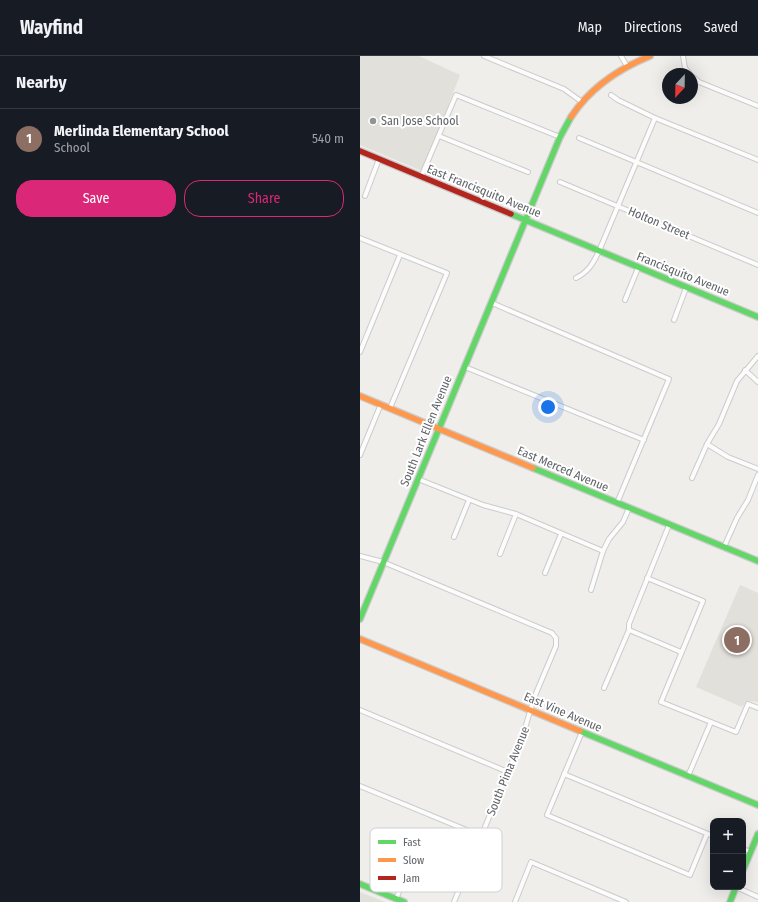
<!DOCTYPE html>
<meta charset="utf-8">
<style>
:root{--surface:#171b24;--page:#242831;--text:#f1f3f6;--muted:#9ea1a6;--line:#363941;--accent:#db2777}
body{margin:0;font-family:"Fira Sans Condensed",sans-serif;background:var(--page);color:var(--text)}
.controls{position:absolute;right:12px;bottom:12px;display:grid;overflow:hidden;border-radius:8px;box-shadow:0 4px 16px #0002}
.controls button{width:36px;height:36px;display:grid;place-items:center;padding:0;border:0;border-bottom:1px solid var(--line);background:var(--surface);color:var(--text);font:20px sans-serif}
.compass{position:absolute;left:302px;top:12px;width:36px;height:36px;border-radius:50%;background:var(--surface);box-shadow:0 4px 16px #0002;rotate:202deg}
.you{position:absolute;left:188px;top:351px;width:14px;height:14px;margin:-10px;border:3px solid #fff;border-radius:50%;background:#1a73e8;box-shadow:0 0 0 6px #1a73e833}
.badge{display:grid;place-items:center;width:26px;height:26px;border-radius:50%;background:var(--accent);color:#fff;font-size:13px;font-weight:700}
.pin{position:absolute;translate:-50% -50%;border:2px solid #fff;box-shadow:0 1px 4px #0006}
.list{margin:0;padding:0;list-style:none}
h2{display:flex;justify-content:space-between;align-items:center;height:52px;margin:0;padding:0 16px;font-size:17px}
h2 small{font-size:13px;font-weight:400;color:var(--muted)}
.list li{display:grid;grid-template-columns:26px 1fr auto;gap:12px;align-items:center;box-sizing:border-box;height:60px;padding:0 16px;border-top:1px solid var(--line)}
.list b{display:block;font-size:15px;white-space:nowrap}
.list p{margin:0;font-size:13px;white-space:nowrap;color:var(--muted)}
.list em{font-size:13px;font-style:normal;color:var(--muted)}
.actions{display:flex;gap:8px;padding:12px 16px}
.actions a{flex:1;padding:9px 0;border:1px solid var(--accent);border-radius:16px;text-align:center;font-size:14px;color:var(--accent)}
.actions .main{background:var(--accent);color:#fff}
.map{position:relative;flex:none;width:398px;height:846px;overflow:hidden}
header{display:flex;align-items:center;gap:24px;box-sizing:border-box;height:56px;padding:0 20px;background:var(--surface);border-bottom:1px solid var(--line)}
header strong{font-size:19px}
nav{display:flex;gap:22px;margin-inline-start:auto;font-size:14px}
main{display:flex}
aside{flex:1;background:var(--surface)}
.map>svg:first-child{display:block}
.education{fill:#e2e0da}
.lines{fill:none;stroke-linecap:round;stroke-linejoin:round}
.street-casing{stroke:#cbcccc;stroke-width:6}
.fast-casing{stroke:#cacacb;stroke-width:8}
.slow-casing{stroke:#cacacb;stroke-width:8}
.jam-casing{stroke:#cacacb;stroke-width:8}
.street{stroke:#fdfcfc;stroke-width:4}
.fast{stroke:#63d668;stroke-width:5.5}
.slow{stroke:#ff974d;stroke-width:5.5}
.jam{stroke:#b3261e;stroke-width:5.5}
.poi-dot{fill:#919496;stroke:#fff;stroke-width:1.5}
.labels{text-anchor:middle;dominant-baseline:central;stroke-width:4;stroke-linejoin:round;paint-order:stroke}
.poi-label{font-size:12px;fill:#5f6368;stroke:#fff;text-anchor:start}
.street-label{font-size:12px;fill:#5f6368;stroke:#fff}
.key{fill:#fff;stroke:#cfd0d2;stroke-width:1}
.key-label{font-size:11px;fill:#5f6368}
</style>
<header>
<strong>Wayfind</strong>
<nav><a>Map</a><a>Directions</a><a>Saved</a></nav>
</header>
<main>
<aside>
<h2>Nearby<small></small></h2>
<ul class="list">
<li><span class="badge" style="background:#8d6e63">1</span><div><b>Merlinda Elementary School</b><p>School</p></div><em>540 m</em></li>
</ul>
<div class="actions"><a class="main">Save</a><a>Share</a></div>
</aside>
<div class="map">
<svg width="398" height="846" viewBox="0 0 398 846">
<rect width="100%" height="100%" fill="#efeeea"/>
<g class="education">
<path d="M 0,0 L 59,0 L 100,19 L 62,115 L 0,89 Z"/>
<path d="M 380,529 L 398,537 L 398,646 L 389,645 L 386,646 L 382,651 L 336,631 Z"/>
<path d="M 0,836 L 25,846 L 0,846 Z"/>
</g>
<g class="lines">
<defs>
<g id="street">
<path d="M 124,0 L 204,33 L 222,46"/>
<path d="M 261,0 L 267,10"/>
<path d="M 323,0 L 325,12 L 330,18"/>
<path d="M 332,20 L 339,26 L 398,50"/>
<path d="M 251,39 L 258,44 L 295,62 L 398,104"/>
<path d="M 79,80 L 168,116"/>
<path d="M 219,82 L 398,157"/>
<path d="M 61,121 L 96,39 L 200,81"/>
<path d="M 200,126 L 398,209"/>
<path d="M 5,140 L 19,103"/>
<path d="M 0,182 L 87,217 L 30,352"/>
<path d="M 216,222 C 228,216 233,208 239,195 L 295,62"/>
<path d="M 265,244 L 278,212"/>
<path d="M 132,247 L 309,323 L 257,447"/>
<path d="M 314,264 L 326,232"/>
<path d="M 0,296 L 40,199"/>
<path d="M 105,311 L 284,384"/>
<path d="M 385,314 L 398,326"/>
<path d="M 347,388 L 368,401 L 398,413"/>
<path d="M 0,399 L 21,348"/>
<path d="M 332,422 L 347,388 L 359,368 L 377,325 L 398,300"/>
<path d="M 58,423 L 123,449 L 156,458 L 243,495"/>
<path d="M 94,481 L 109,444"/>
<path d="M 364,491 L 377,462 L 388,444 L 398,419"/>
<path d="M 140,498 L 156,458"/>
<path d="M 0,500 L 23,506 L 192,577 L 196,582 L 196,590 L 174,642 L 163,679 L 94,846"/>
<path d="M 185,517 L 201,478"/>
<path d="M 287,522 L 343,545 L 301,646 L 376,676 L 388,648 L 398,652"/>
<path d="M 231,534 L 243,495 L 249,483 L 263,466 L 269,452"/>
<path d="M 269,574 L 321,596"/>
<path d="M 244,632 L 269,574 L 269,568 L 309,469"/>
<path d="M 0,654 L 148,716"/>
<path d="M 222,676 L 187,759 L 330,819 L 347,778"/>
<path d="M 204,718 L 353,780"/>
<path d="M 328,720 L 351,666"/>
<path d="M 0,730 L 121,780"/>
<path d="M 383,793 L 391,796"/>
<path d="M 376,831 L 398,841"/>
<path d="M 36,843 L 50,809"/>
<path d="M 155,846 L 171,806 L 266,846"/>
</g>
<g id="fast">
<path d="M 151,158 L 398,261"/>
<path d="M 173,412 L 398,505"/>
<path d="M 0,563 L 200,81 L 211,61"/>
<path d="M 220,675 L 398,749"/>
<path d="M 383,814 L 398,778"/>
<path d="M 0,828 L 44,846"/>
<path d="M 370,846 L 376,831"/>
</g>
<g id="slow">
<path d="M 211,61 C 230,32 258,13 290,0"/>
<path d="M 0,340 L 173,412"/>
<path d="M 0,583 L 220,675"/>
</g>
<path id="jam" d="M 0,95 L 151,158"/>
</defs>
<use href="#street" class="street-casing"/>
<use href="#fast" class="fast-casing"/>
<use href="#slow" class="slow-casing"/>
<use href="#jam" class="jam-casing"/>
<use href="#street" class="street"/>
<use href="#fast" class="fast"/>
<use href="#slow" class="slow"/>
<use href="#jam" class="jam"/>
</g>
<circle class="poi-dot" cx="13" cy="65" r="4"/>
<g class="labels">
<g class="poi-label">
<text x="21" y="65">San Jose School</text>
</g>
<g class="street-label">
<text transform="translate(124 135) rotate(22)">East Francisquito Avenue</text>
<text transform="translate(299 167) rotate(23)">Holton Street</text>
<text transform="translate(323 218) rotate(22)">Francisquito Avenue</text>
<text transform="translate(66 375) rotate(-68)">South Lark Ellen Avenue</text>
<text transform="translate(203 413) rotate(23)">East Merced Avenue</text>
<text transform="translate(203 656) rotate(23)">East Vine Avenue</text>
<text transform="translate(148 715) rotate(-68)">South Pima Avenue</text>
</g>
</g>
<rect x="10" y="772" width="132" height="64" rx="6" class="key"/>
<rect x="18" y="784" width="18" height="4" fill="#63d668"/>
<rect x="18" y="802" width="18" height="4" fill="#ff974d"/>
<rect x="18" y="820" width="18" height="4" fill="#b3261e"/>
<g class="key-label">
<text x="43" y="790">Fast</text>
<text x="43" y="808">Slow</text>
<text x="43" y="826">Jam</text>
</g>
</svg>
<div class="controls">
<button>+</button>
<button>−</button>
</div>
<svg class="compass" viewBox="-18 -18 36 36"><path d="M0-13l5 13h-10z" fill="#e53935"/><path d="M0 13l5-13h-10z" fill="#9ea1a6"/></svg>
<div class="you"></div>
<div class="pin badge" style="left:377px;top:584px;background:#8d6e63">1</div>
</div>
</main>
